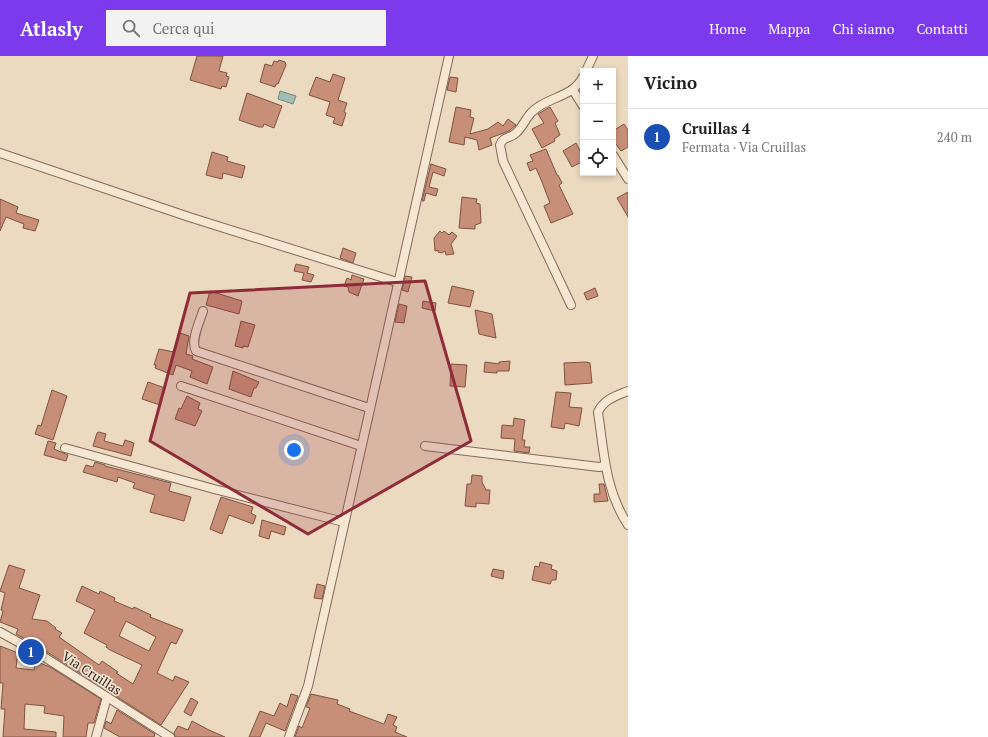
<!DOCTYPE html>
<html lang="it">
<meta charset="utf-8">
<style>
:root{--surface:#fff;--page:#f2f2f2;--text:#222;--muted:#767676;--line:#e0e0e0;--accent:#7c3aed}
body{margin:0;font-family:"PT Serif",serif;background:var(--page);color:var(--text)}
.controls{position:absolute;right:12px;top:12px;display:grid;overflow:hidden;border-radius:0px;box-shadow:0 2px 6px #0003}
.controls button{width:36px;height:36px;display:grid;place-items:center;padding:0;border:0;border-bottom:1px solid var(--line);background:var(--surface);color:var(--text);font:20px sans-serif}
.you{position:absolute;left:294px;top:394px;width:14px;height:14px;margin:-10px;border:3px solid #fff;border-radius:50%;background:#1a73e8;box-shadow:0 0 0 6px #1a73e833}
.badge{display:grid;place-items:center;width:26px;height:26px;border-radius:50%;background:var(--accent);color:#fff;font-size:13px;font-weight:700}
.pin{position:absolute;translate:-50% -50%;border:2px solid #fff;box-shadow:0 1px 4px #0006}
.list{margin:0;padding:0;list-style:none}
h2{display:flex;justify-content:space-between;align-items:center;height:52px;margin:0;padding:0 16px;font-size:17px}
h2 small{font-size:13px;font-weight:400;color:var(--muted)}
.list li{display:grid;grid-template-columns:26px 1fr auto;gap:12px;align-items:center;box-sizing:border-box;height:56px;padding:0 16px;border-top:1px solid var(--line)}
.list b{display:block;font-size:15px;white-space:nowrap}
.list p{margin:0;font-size:13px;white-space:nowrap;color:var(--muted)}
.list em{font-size:13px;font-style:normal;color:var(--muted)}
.icon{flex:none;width:22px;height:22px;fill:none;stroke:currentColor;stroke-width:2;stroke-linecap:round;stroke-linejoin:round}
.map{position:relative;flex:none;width:628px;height:681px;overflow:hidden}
header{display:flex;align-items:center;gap:24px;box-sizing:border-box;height:56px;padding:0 20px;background:var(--accent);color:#fff}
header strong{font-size:19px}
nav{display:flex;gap:22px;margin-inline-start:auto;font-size:14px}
.search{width:280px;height:36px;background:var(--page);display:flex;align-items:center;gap:10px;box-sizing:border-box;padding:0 14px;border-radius:0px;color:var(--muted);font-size:15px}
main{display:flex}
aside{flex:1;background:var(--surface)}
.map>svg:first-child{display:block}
.water{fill:#a3bdb2;stroke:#6b8a7f}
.building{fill:#c78f78;stroke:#815240;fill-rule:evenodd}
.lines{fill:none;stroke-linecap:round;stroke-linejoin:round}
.minor-casing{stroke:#836a59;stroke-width:10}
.minor{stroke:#f6e7d3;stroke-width:8}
.marked{fill:#8f2c39;fill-opacity:0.2;stroke:#8f2c39;stroke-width:3;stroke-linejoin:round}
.labels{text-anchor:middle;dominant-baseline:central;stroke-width:3.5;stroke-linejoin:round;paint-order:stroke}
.street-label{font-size:13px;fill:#33251d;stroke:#f3e4cf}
</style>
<header>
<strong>Atlasly</strong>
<div class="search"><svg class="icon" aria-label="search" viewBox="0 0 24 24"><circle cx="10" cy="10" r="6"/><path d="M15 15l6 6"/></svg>Cerca qui</div>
<nav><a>Home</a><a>Mappa</a><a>Chi siamo</a><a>Contatti</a></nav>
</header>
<main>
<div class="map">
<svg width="628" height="681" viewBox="0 0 628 681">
<rect width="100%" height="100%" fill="#ebd9c0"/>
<path class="water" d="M 280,35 L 296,40 L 293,48 L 278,43 Z"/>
<g class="building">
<path d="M 197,0 L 223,0 L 219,15 L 227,17 L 226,20 L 229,21 L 226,31 L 222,30 L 221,33 L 190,24 Z"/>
<path d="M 279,4 L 285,6 L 286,9 L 278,28 L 276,28 L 275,31 L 260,26 L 265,8 L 272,10 L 274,5 L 278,6 Z"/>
<path d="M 333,18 L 345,22 L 338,44 L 347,47 L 344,56 L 346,57 L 342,70 L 333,67 L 335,62 L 326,59 L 330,46 L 309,39 L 316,21 L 330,26 Z"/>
<path d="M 450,21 L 458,22 L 456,36 L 447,34 Z"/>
<path d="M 247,37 L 282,50 L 274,72 L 264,68 L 263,71 L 259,71 L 239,64 Z"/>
<path d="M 456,51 L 471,54 L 470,61 L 474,62 L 470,78 L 488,73 L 498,66 L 503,70 L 508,63 L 516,69 L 509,75 L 490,82 L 492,89 L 479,94 L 477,84 L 465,81 L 464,89 L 449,86 Z"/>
<path d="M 550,51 L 558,65 L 555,67 L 560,79 L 554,83 L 555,85 L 542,92 L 532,73 L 544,67 L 538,58 Z"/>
<path d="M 624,68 L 628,74 L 628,91 L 621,95 L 613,84 L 613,75 Z"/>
<path d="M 576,87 L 583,100 L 583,105 L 572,111 L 563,95 Z"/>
<path d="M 546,93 L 557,119 L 558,119 L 562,127 L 559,129 L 573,158 L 551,167 L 544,150 L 550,147 L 542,126 L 536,112 L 530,115 L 527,107 L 533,105 L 530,99 Z"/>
<path d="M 212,96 L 228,101 L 227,105 L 245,110 L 242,122 L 223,117 L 222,123 L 206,119 Z"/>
<path d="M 431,108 L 446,113 L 444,120 L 433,116 L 429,131 L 438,133 L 436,140 L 426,137 L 424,145 L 422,145 Z"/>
<path d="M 628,136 L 628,161 L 617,142 Z"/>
<path d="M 462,141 L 477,143 L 476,147 L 480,148 L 481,167 L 475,169 L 475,173 L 459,172 Z"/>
<path d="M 0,143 L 18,151 L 16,157 L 39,164 L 35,175 L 23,172 L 24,168 L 6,161 L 0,175 Z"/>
<path d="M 440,175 L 442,177 L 444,175 L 449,179 L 452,176 L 457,180 L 451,188 L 454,198 L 446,199 L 445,195 L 442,197 L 438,196 L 438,194 L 435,195 L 434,182 Z"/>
<path d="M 343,192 L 356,197 L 353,207 L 340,202 Z"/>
<path d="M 296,208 L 309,211 L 307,217 L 314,219 L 311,226 L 302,224 L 304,217 L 294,215 Z"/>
<path d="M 352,219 L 364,223 L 358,240 L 349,236 L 348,231 L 344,230 L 347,222 L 351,224 Z"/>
<path d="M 405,220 L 412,221 L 408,236 L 402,234 Z"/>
<path d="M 452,230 L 474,235 L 470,251 L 448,247 Z"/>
<path d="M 595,232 L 598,240 L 587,244 L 584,237 Z"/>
<path d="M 210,235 L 242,245 L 239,258 L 206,249 Z"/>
<path d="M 423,245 L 436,247 L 435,255 L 422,252 Z"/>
<path d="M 399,248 L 407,250 L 404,267 L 395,266 Z"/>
<path d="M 475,254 L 492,258 L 496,282 L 479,278 Z"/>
<path d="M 241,265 L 255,269 L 248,291 L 243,290 L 243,292 L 235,290 Z"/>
<path d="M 180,277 L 189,280 L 186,298 L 193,300 L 192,303 L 213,311 L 207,328 L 190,321 L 192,315 L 176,309 L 173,319 L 155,312 L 156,309 L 154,309 L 159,293 L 174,296 Z"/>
<path d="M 510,305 L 509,315 L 497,315 L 497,317 L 484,316 L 485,306 L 499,308 L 499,306 Z"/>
<path d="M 586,306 L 590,307 L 592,327 L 565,329 L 564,307 Z"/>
<path d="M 451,308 L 467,309 L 465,331 L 450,330 Z"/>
<path d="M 233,315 L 259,326 L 256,332 L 254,332 L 251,341 L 229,333 Z"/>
<path d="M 148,326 L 165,332 L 160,349 L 142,343 Z"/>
<path d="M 52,334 L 67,340 L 53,384 L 35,378 L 38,369 L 41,370 Z"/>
<path d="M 556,336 L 571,337 L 569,351 L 582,352 L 579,370 L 565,367 L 564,373 L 551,371 Z"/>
<path d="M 187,340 L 200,347 L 198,353 L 202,355 L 195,370 L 175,363 L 179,352 L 181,353 Z"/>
<path d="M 514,362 L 525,364 L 522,384 L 525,384 L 524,391 L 530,391 L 529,397 L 514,395 L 515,383 L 501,382 L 502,369 L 513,370 Z"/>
<path d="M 99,376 L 106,378 L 104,385 L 123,390 L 125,384 L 134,387 L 131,400 L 93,390 L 97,377 Z"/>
<path d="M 48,385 L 56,387 L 54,393 L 68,399 L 66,405 L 44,399 Z"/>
<path d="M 95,406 L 105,409 L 105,410 L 171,427 L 169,435 L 191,441 L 184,465 L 150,456 L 155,439 L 133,432 L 135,427 L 118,421 L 117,426 L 83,416 L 86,409 L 93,411 Z"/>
<path d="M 472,419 L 482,420 L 482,426 L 486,434 L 490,434 L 489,448 L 476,447 L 476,451 L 465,450 L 467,428 L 471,428 Z"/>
<path d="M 599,428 L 604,428 L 608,445 L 594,446 L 594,438 L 600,438 Z"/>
<path d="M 221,441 L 253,451 L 251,457 L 256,460 L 253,468 L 229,459 L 222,478 L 210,473 Z"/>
<path d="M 262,464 L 286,471 L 284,479 L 271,475 L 269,483 L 259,480 Z"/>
<path d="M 540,506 L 552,509 L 551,513 L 557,515 L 556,524 L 552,524 L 550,528 L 532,524 L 535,510 L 539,511 Z"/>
<path d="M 9,509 L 25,514 L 19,532 L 40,539 L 32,563 L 47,565 L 56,572 L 55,573 L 62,577 L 59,581 L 99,609 L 102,605 L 118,616 L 116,617 L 133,628 L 142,609 L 110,594 L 106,591 L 107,589 L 84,577 L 95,554 L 76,545 L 82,530 L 99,538 L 100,535 L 115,542 L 114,545 L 133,553 L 134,551 L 151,559 L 150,561 L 183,574 L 176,588 L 171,586 L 157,617 L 173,625 L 175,620 L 189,626 L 161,669 L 41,592 L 16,578 L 18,573 L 0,566 L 3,555 L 1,554 L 5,537 L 0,535 ZM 126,565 L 156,581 L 149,595 L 119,580 Z"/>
<path d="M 493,513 L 504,515 L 503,523 L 491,520 Z"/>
<path d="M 317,528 L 325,530 L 322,543 L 314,542 Z"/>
<path d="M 0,590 L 18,597 L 16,612 L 34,614 L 35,605 L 50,611 L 101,643 L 94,667 L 88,667 L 86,681 L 63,681 L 64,660 L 44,657 L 45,650 L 25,648 L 24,673 L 56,676 L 56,681 L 3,681 L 5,653 L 1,653 L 3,627 L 0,627 Z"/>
<path d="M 291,638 L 298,640 L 285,675 L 266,667 L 260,681 L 249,681 L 260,655 L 274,660 L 280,647 L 287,651 Z"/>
<path d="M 311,638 L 338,644 L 337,648 L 350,653 L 349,655 L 384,668 L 388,658 L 397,661 L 393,669 L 397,671 L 395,676 L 407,681 L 295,681 L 299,670 L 302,672 L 310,652 L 306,651 Z"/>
<path d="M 191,642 L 198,646 L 191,660 L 184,656 Z"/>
<path d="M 117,654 L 155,678 L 154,681 L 120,681 L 104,672 L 106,665 L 111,668 Z"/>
<path d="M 192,665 L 209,674 L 225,681 L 175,681 L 174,677 L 178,670 L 188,674 Z"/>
</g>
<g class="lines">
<defs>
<g id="minor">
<path d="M 586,15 L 593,0"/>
<path d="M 573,34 L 583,50"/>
<path d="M 0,97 L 189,161 L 397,226"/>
<path d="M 613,99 L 628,123"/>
<path d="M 571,249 L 503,105 L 500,89 C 503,80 510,83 516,77 C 523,71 526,61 533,55 C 549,40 572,42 583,21"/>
<path d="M 203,255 C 200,265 190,285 196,295 L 369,352"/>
<path d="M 181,330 L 361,390"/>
<path d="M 628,335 C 616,340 604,343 598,356 C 604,396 605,434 628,469"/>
<path d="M 425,390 L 599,411 L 605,410"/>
<path d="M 65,392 L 214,433 L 344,466"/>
<path d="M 0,576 L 38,597 L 170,681"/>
<path d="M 96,681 L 107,641"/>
<path d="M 289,681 L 308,630 L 449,0"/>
</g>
</defs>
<use href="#minor" class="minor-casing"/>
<use href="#minor" class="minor"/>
</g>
<path class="marked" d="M 425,225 L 471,385 L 308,478 L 150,385 L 190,237 Z"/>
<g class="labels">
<g class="street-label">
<text transform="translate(92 617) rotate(33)">Via Cruillas</text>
</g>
</g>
</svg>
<div class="controls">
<button>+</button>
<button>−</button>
<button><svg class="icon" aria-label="locate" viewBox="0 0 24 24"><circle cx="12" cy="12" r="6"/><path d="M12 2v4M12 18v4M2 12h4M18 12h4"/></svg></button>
</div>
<div class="you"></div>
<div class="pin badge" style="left:31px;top:596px;background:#1a4fb4">1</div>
</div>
<aside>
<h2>Vicino<small></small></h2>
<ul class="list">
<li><span class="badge" style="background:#1a4fb4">1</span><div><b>Cruillas 4</b><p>Fermata · Via Cruillas</p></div><em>240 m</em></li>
</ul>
</aside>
</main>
